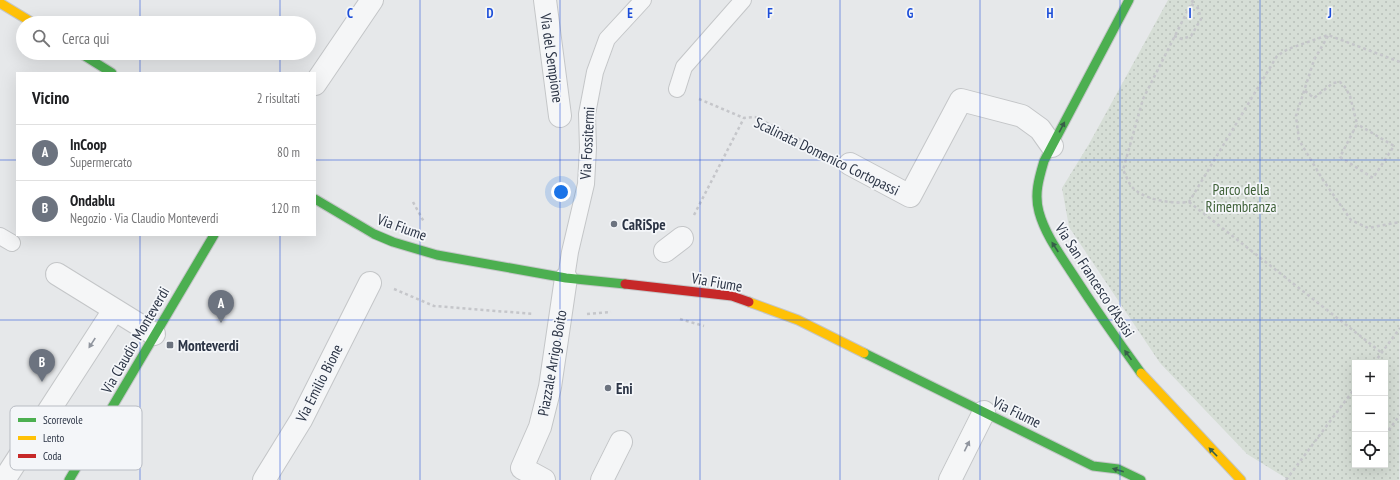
<!DOCTYPE html>
<html lang="it">
<meta charset="utf-8">
<style>
:root{--surface:#fff;--page:#f6f6f6;--text:#202124;--muted:#757577;--line:#e0e0e0;--accent:#6c737f}
body{margin:0;font-family:"PT Sans Narrow",sans-serif;background:var(--page);color:var(--text)}
.controls{position:absolute;right:12px;bottom:12px;display:grid;overflow:hidden;border-radius:0px;box-shadow:0 4px 16px #0002}
.controls button{width:36px;height:36px;display:grid;place-items:center;padding:0;border:0;border-bottom:1px solid var(--line);background:var(--surface);color:var(--text);font:20px sans-serif}
.you{position:absolute;left:561px;top:192px;width:14px;height:14px;margin:-10px;border:3px solid #fff;border-radius:50%;background:#1a73e8;box-shadow:0 0 0 6px #1a73e833}
.badge{display:grid;place-items:center;width:26px;height:26px;border-radius:50%;background:var(--accent);color:#fff;font-size:13px;font-weight:700}
.pin{position:absolute;translate:-50% -33px;filter:drop-shadow(0 1px 2px #0008)}
.pin::after{content:'';position:absolute;top:21px;width:14px;height:12px;background:inherit;clip-path:polygon(0 0,100% 0,50% 100%)}
.list{margin:0;padding:0;list-style:none}
h2{display:flex;justify-content:space-between;align-items:center;height:52px;margin:0;padding:0 16px;font-size:17px}
h2 small{font-size:13px;font-weight:400;color:var(--muted)}
.list li{display:grid;grid-template-columns:26px 1fr auto;gap:12px;align-items:center;box-sizing:border-box;height:56px;padding:0 16px;border-top:1px solid var(--line)}
.list b{display:block;font-size:15px;white-space:nowrap}
.list p{margin:0;font-size:13px;white-space:nowrap;color:var(--muted)}
.list em{font-size:13px;font-style:normal;color:var(--muted)}
.icon{flex:none;width:22px;height:22px;fill:none;stroke:currentColor;stroke-width:2;stroke-linecap:round;stroke-linejoin:round}
.map{position:relative;flex:none;width:1400px;height:480px;overflow:hidden}
.search{position:absolute;background:var(--surface);box-shadow:0 4px 16px #0002;left:16px;top:16px;width:300px;height:44px;display:flex;align-items:center;gap:10px;box-sizing:border-box;padding:0 14px;border-radius:22px;color:var(--muted);font-size:15px}
.panel{position:absolute;background:var(--surface);box-shadow:0 4px 16px #0002;left:16px;top:72px;width:300px;height:164px;border-radius:0px}
.map>svg:first-child{display:block}
.grass{fill:url(#grass-dots);fill-rule:evenodd}
.lines{fill:none;stroke-linecap:round;stroke-linejoin:round}
.lane-casing{stroke:#c4c6c8;stroke-width:18}
.street-casing{stroke:#c4c6c8;stroke-width:24}
.fast-casing{stroke:#c4c6c8;stroke-width:11}
.slow-casing{stroke:#c4c6c8;stroke-width:11}
.jam-casing{stroke:#c4c6c8;stroke-width:11}
.path{stroke:#c5c6ca;stroke-width:2.5;stroke-dasharray:3 3;stroke-linecap:butt}
.lane{stroke:#f5f6f7;stroke-width:16}
.street{stroke:#f5f6f7;stroke-width:22}
.fast{stroke:#4caf50;stroke-width:9}
.slow{stroke:#ffc107;stroke-width:9}
.jam{stroke:#c62828;stroke-width:9}
.oneway{fill:#375f49}
.oneway2{fill:#90959e}
.grid{fill:none;stroke:#1d4ed8;stroke-width:1;stroke-opacity:0.55}
.poi-dot{fill:#6c737f;stroke:#f4f6f9;stroke-width:1.5}
.labels{text-anchor:middle;dominant-baseline:central;stroke-width:3.5;stroke-linejoin:round;paint-order:stroke}
.street-label{font-size:15px;fill:#2b3445;stroke:#f4f6f9}
.park-label{font-size:15px;fill:#3f6138;stroke:#f4f6f9}
.poi-label{font-size:15px;font-weight:bold;fill:#2b3445;stroke:#f4f6f9;text-anchor:start}
.key{fill:#f4f6f9;stroke:#b8bcc3;stroke-width:1}
.key-label{font-size:11px;fill:#2b3445}
.grid-label{font-size:13px;text-anchor:middle;font-weight:bold;fill:#1d4ed8;stroke:#f4f6f9;stroke-width:3.5;stroke-linejoin:round;paint-order:stroke}
</style>
<div class="map">
<svg width="1400" height="480" viewBox="0 0 1400 480">
<defs>
<pattern id="grass-dots" width="8" height="8" patternUnits="userSpaceOnUse"><rect width="8" height="8" fill="#d6ded6"/><path d="M2 2h.1M6 6h.1" fill="none" stroke="#b8bfb9" stroke-width="1.8" stroke-linecap="round"/></pattern>
</defs>
<rect width="100%" height="100%" fill="#e6e8ea"/>
<path class="grass" d="M 1168,0 L 1400,0 L 1399,480 L 1289,480 L 1247,454 L 1160,363 L 1069,227 L 1062,188 L 1089,144 ZM 1355,363 L 1385,363 L 1385,465 L 1355,465 Z"/>
<g class="lines">
<defs>
<g id="lane">
<path d="M 677,89 L 684,67 L 743,0"/>
<path d="M 0,236 L 12,243"/>
<path d="M 566,278 L 570,252 L 586,184 L 588,148 L 587,114 L 595,72 L 607,39 L 643,0"/>
</g>
<g id="street">
<path d="M 545,0 L 560,116"/>
<path d="M 315,84 L 372,0"/>
<path d="M 850,164 L 910,196 L 961,100 L 1022,116 L 1040,129 L 1052,146"/>
<path d="M 665,251 L 682,238"/>
<path d="M 57,274 L 154,334"/>
<path d="M 4,480 L 114,310"/>
<path d="M 264,480 L 301,420 L 370,283"/>
<path d="M 544,480 L 522,468 L 540,427 L 550,387 L 566,278"/>
<path d="M 602,480 L 621,442"/>
<path d="M 950,480 L 984,412"/>
</g>
<g id="fast">
<path d="M 1129,0 L 1044,161 C 1039,178 1034,194 1039,212 C 1045,234 1059,253 1072,273 C 1094,307 1117,340 1141,373"/>
<path d="M 80,53 L 112,73"/>
<path d="M 315,199 L 374,234 L 393,242 L 437,255 L 566,278 L 625,284"/>
<path d="M 864,353 L 1093,466 L 1118,469 L 1141,480"/>
<path d="M 69,480 L 214,235"/>
</g>
<g id="slow">
<path d="M 0,3 L 33,23"/>
<path d="M 749,302 L 798,320 L 864,353"/>
<path d="M 1141,373 L 1241,480"/>
</g>
<path id="jam" d="M 625,284 L 732,296 L 749,302"/>
</defs>
<use href="#lane" class="lane-casing"/>
<use href="#street" class="street-casing"/>
<use href="#fast" class="fast-casing"/>
<use href="#slow" class="slow-casing"/>
<use href="#jam" class="jam-casing"/>
<g class="path">
<path d="M 1193,0 L 1143,99 L 1123,170 C 1126,175 1128,182 1132,187 C 1144,200 1172,204 1189,202 L 1277,56 L 1288,49 L 1328,35 L 1400,62"/>
<path d="M 1174,36 L 1182,39 L 1191,36 L 1201,19 L 1198,8 L 1191,4"/>
<path d="M 1328,36 L 1314,60 L 1296,116 L 1299,140 L 1323,180 L 1351,220 L 1368,228 L 1400,222"/>
<path d="M 1305,91 L 1314,98 L 1333,83 L 1340,82 L 1345,87 L 1350,96 L 1357,124 L 1340,157 L 1373,178 L 1394,146 L 1357,124"/>
<path d="M 699,99 L 744,118"/>
<path d="M 413,202 L 424,222"/>
<path d="M 1189,202 L 1382,353"/>
<path d="M 694,215 L 744,118 L 755,117 L 826,153"/>
<path d="M 394,289 L 434,306 L 534,314"/>
<path d="M 587,314 L 611,312"/>
<path d="M 680,319 L 704,326"/>
<path d="M 1374,363 L 1400,328"/>
<path d="M 1385,435 L 1400,415"/>
<path d="M 1286,480 L 1355,388"/>
</g>
<use href="#lane" class="lane"/>
<use href="#street" class="street"/>
<use href="#fast" class="fast"/>
<use href="#slow" class="slow"/>
<use href="#jam" class="jam"/>
</g>
<defs><path id="oneway-solid" d="M-6-.8H1V-3.2L6.5 0L1 3.2V.8H-6Z"/></defs>
<g class="oneway">
<use href="#oneway-solid" transform="translate(1062 127) rotate(-62)"/>
<use href="#oneway-solid" transform="translate(1055 247) rotate(-123)"/>
<use href="#oneway-solid" transform="translate(1128 355) rotate(-126)"/>
<use href="#oneway-solid" transform="translate(1213 452) rotate(-134)"/>
<use href="#oneway-solid" transform="translate(1118 470) rotate(-164)"/>
</g>
<g class="oneway2">
<use href="#oneway-solid" transform="translate(92 343) rotate(123)"/>
<use href="#oneway-solid" transform="translate(967 446) rotate(-64)"/>
</g>
<path class="grid" d="M 140,0 L 140,23M 280,0 L 280,23M 420,0 L 420,480M 560,0 L 560,480M 700,0 L 700,480M 840,0 L 840,480M 980,0 L 980,480M 1120,0 L 1120,480M 1260,0 L 1260,480M 140,53 L 140,73M 280,53 L 280,73M 0,160 L 17,160M 315,160 L 1400,160M 140,235 L 140,480M 280,235 L 280,480M 0,320 L 1400,320"/>
<g class="poi-dot">
<circle cx="614" cy="224" r="4"/>
<rect x="166" y="341" width="8" height="8" rx="2"/>
<circle cx="608" cy="388" r="4"/>
</g>
<g class="labels">
<g class="street-label">
<text transform="translate(552 58) rotate(82)">Via del Sempione</text>
<text transform="translate(587 143) rotate(-87)">Via Fossitermi</text>
<text transform="translate(827 156) rotate(26)">Scalinata Domenico Cortopassi</text>
<text transform="translate(402 227) rotate(20)">Via Fiume</text>
<text transform="translate(1095 280) rotate(57)">Via San Francesco d'Assisi</text>
<text transform="translate(717 282) rotate(10)">Via Fiume</text>
<text transform="translate(135 340) rotate(-60)">Via Claudio Monteverdi</text>
<text transform="translate(552 363) rotate(-80)">Piazzale Arrigo Boito</text>
<text transform="translate(319 383) rotate(-63)">Via Emilio Bione</text>
<text transform="translate(1017 412) rotate(26)">Via Fiume</text>
</g>
<g class="park-label">
<text x="1241" y="189">Parco della<tspan x="1241" dy="17">Rimembranza</tspan></text>
</g>
<g class="poi-label">
<text x="622" y="224">CaRiSpe</text>
<text x="178" y="345">Monteverdi</text>
<text x="616" y="388">Eni</text>
</g>
</g>
<rect x="10" y="406" width="132" height="64" rx="6" class="key"/>
<rect x="18" y="418" width="18" height="4" fill="#4caf50"/>
<rect x="18" y="436" width="18" height="4" fill="#ffc107"/>
<rect x="18" y="454" width="18" height="4" fill="#c62828"/>
<g class="key-label">
<text x="43" y="424">Scorrevole</text>
<text x="43" y="442">Lento</text>
<text x="43" y="460">Coda</text>
</g>
<g class="grid-label">
<text x="350" y="18">C</text>
<text x="490" y="18">D</text>
<text x="630" y="18">E</text>
<text x="770" y="18">F</text>
<text x="910" y="18">G</text>
<text x="1050" y="18">H</text>
<text x="1190" y="18">I</text>
<text x="1330" y="18">J</text>
</g>
</svg>
<div class="controls">
<button>+</button>
<button>−</button>
<button><svg class="icon" aria-label="locate" viewBox="0 0 24 24"><circle cx="12" cy="12" r="6"/><path d="M12 2v4M12 18v4M2 12h4M18 12h4"/></svg></button>
</div>
<div class="you"></div>
<div class="pin badge" style="left:221px;top:323px">A</div>
<div class="pin badge" style="left:42px;top:382px">B</div>
<div class="search"><svg class="icon" aria-label="search" viewBox="0 0 24 24"><circle cx="10" cy="10" r="6"/><path d="M15 15l6 6"/></svg>Cerca qui</div>
<section class="panel">
<h2>Vicino<small>2 risultati</small></h2>
<ul class="list">
<li><span class="badge">A</span><div><b>InCoop</b><p>Supermercato</p></div><em>80 m</em></li>
<li><span class="badge">B</span><div><b>Ondablu</b><p>Negozio · Via Claudio Monteverdi</p></div><em>120 m</em></li>
</ul>
</section>
</div>
